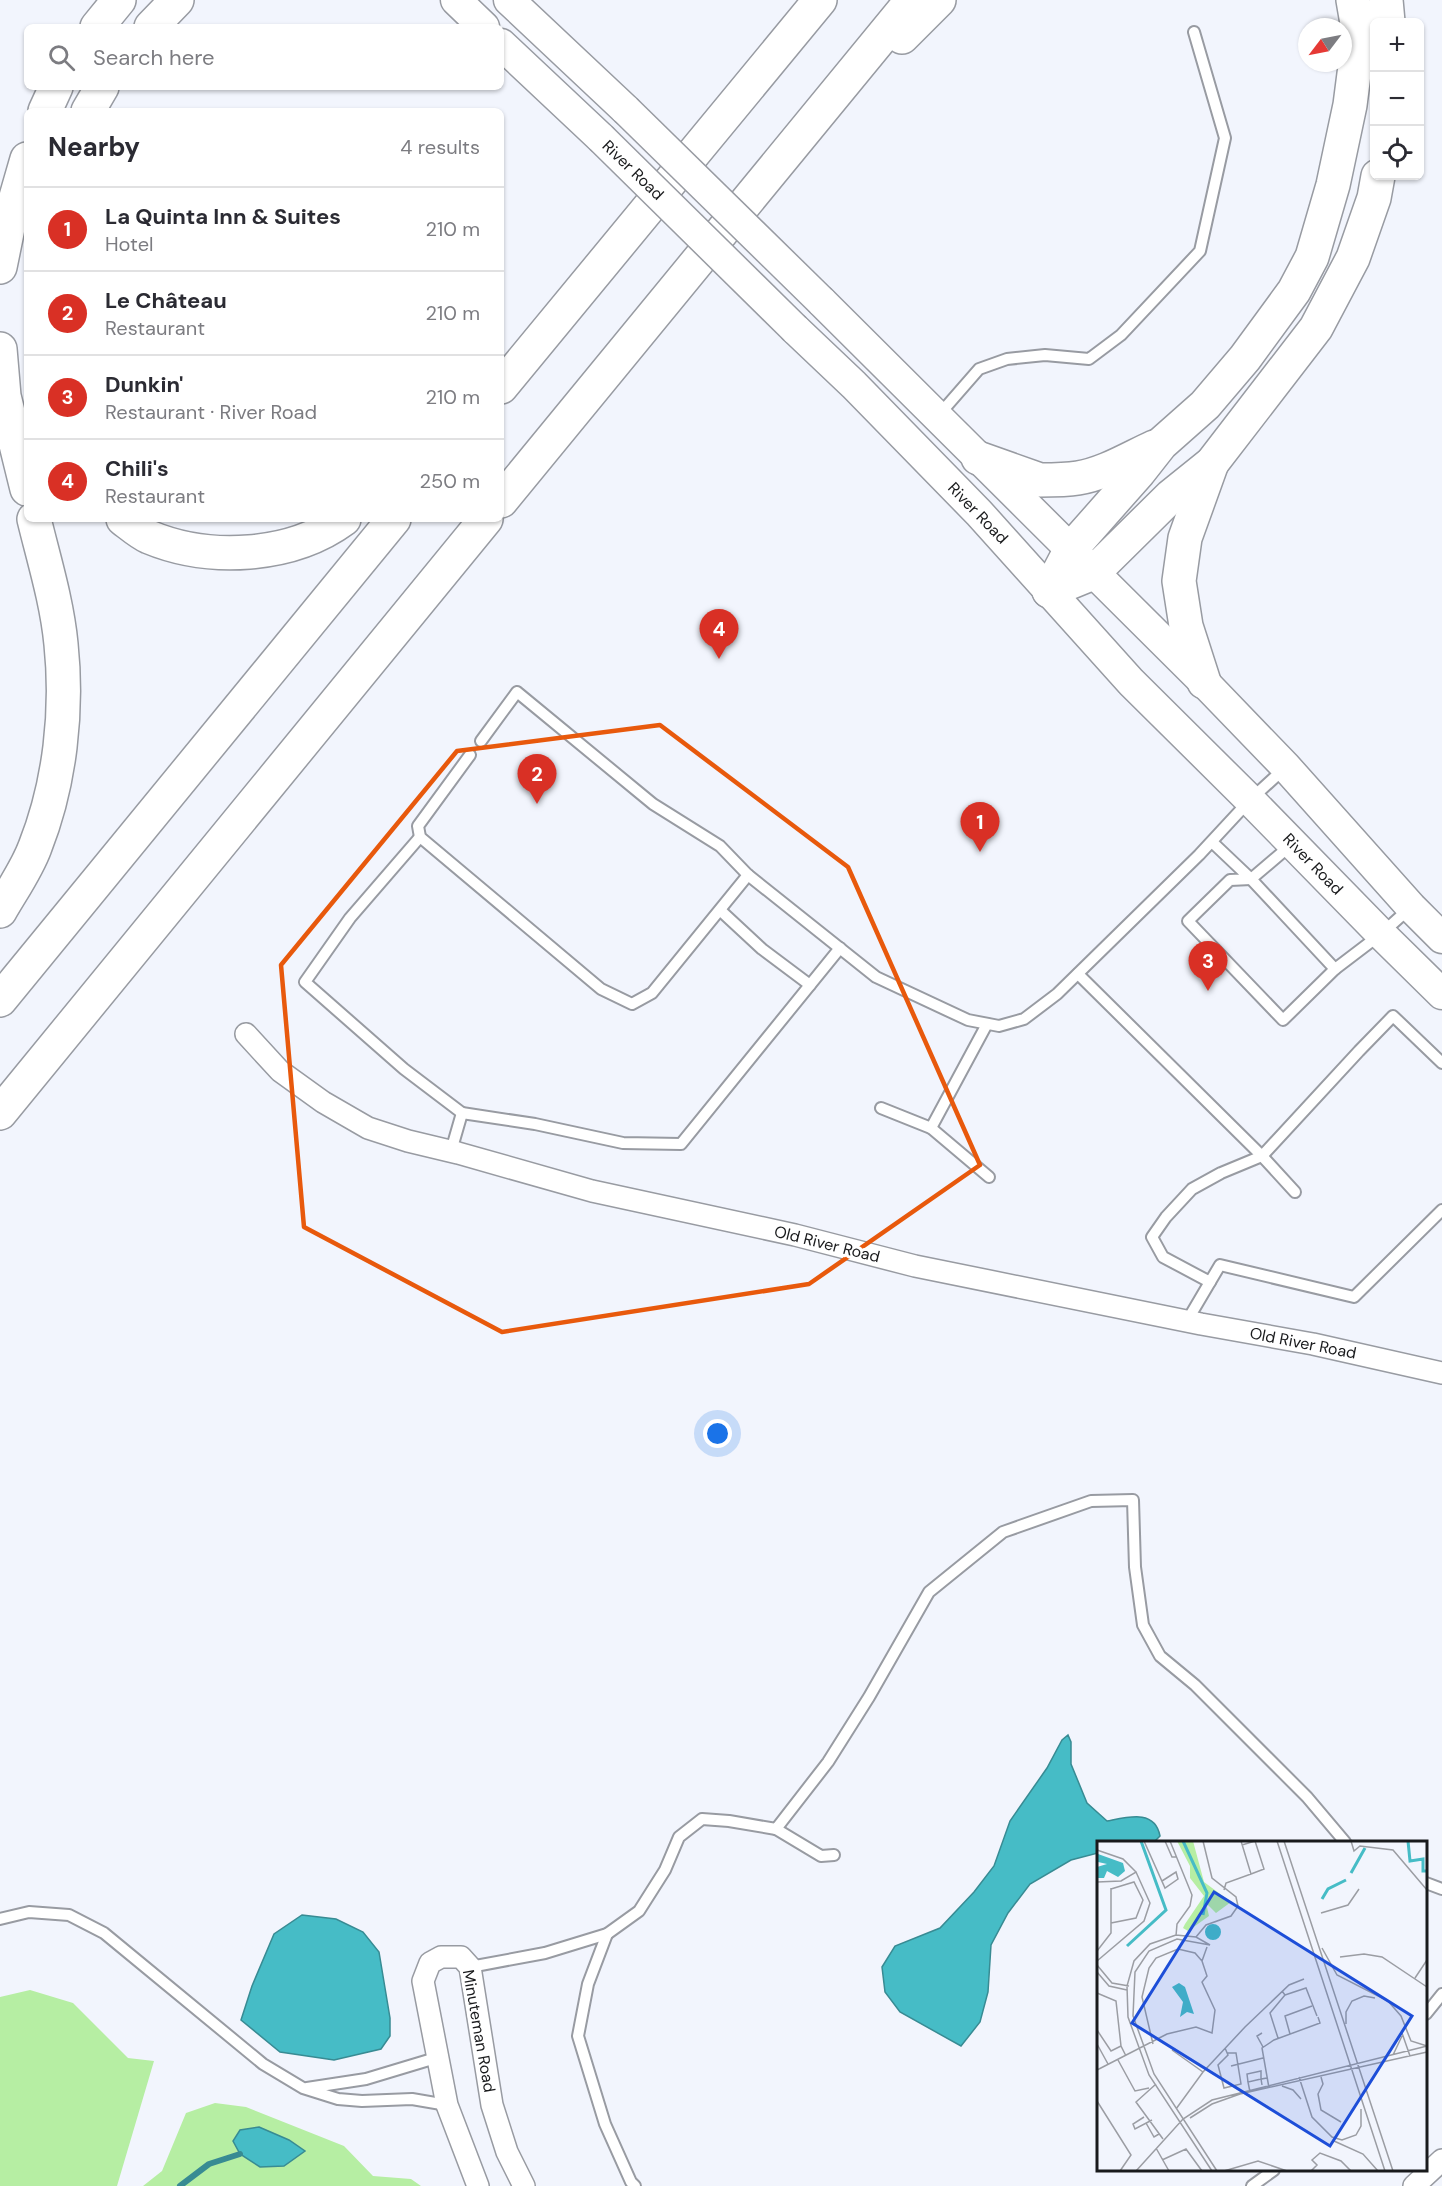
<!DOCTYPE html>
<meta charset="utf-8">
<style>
:root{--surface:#fff;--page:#f7f7f7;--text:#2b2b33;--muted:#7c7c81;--line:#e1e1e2;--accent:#d93025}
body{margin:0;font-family:"DM Sans",sans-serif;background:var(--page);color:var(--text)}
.controls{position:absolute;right:18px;top:18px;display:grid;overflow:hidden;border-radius:9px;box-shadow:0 2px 4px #0004}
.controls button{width:54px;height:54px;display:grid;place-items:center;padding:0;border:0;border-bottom:2px solid var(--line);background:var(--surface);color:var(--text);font:30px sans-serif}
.compass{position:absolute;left:1298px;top:18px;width:54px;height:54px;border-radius:50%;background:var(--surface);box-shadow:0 2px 4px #0004;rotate:238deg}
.you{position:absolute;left:718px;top:1434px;width:21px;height:21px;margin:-15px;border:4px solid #fff;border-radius:50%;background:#1a73e8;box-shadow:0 0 0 9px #1a73e833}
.badge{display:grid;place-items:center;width:39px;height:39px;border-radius:50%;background:var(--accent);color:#fff;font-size:20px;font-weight:700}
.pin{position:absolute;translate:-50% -50px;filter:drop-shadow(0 2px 3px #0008)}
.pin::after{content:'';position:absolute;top:32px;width:21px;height:18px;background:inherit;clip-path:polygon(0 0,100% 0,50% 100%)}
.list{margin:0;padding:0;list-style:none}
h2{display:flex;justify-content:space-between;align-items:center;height:78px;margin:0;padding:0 24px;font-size:26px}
h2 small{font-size:20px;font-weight:400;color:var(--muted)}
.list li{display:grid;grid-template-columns:39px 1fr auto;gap:18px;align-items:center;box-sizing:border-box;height:84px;padding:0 24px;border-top:2px solid var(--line)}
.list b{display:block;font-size:22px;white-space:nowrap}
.list p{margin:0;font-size:20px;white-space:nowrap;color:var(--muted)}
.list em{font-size:20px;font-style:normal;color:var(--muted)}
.icon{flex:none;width:33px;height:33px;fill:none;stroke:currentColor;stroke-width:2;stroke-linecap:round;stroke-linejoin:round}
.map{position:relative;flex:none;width:1442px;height:2186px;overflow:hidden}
.search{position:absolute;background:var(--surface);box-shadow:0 2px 4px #0004;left:24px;top:24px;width:480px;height:66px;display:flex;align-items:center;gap:15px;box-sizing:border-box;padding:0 21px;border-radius:9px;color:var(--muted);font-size:22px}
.panel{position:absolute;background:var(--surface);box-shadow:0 2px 4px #0004;left:24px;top:108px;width:480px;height:414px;border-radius:9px}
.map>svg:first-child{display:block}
.green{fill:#b6eea3}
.water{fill:#46bcc6;stroke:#388b93;stroke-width:1.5}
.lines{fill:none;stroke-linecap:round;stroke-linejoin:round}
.stream{stroke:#388b93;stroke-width:6}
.lane-casing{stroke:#989ba2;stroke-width:14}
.street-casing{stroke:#989ba2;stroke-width:24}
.secondary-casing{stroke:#989ba2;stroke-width:33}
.highway-casing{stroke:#989ba2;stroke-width:36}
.lane{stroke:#fff;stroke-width:10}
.street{stroke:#fff;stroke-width:21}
.secondary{stroke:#fff;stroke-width:30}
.highway{stroke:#fff;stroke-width:33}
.secondary-bridge-casing{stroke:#989ba2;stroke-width:33;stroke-linecap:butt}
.secondary-bridge{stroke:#fff;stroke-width:30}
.marked{fill:none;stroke:#e8590c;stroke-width:4.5;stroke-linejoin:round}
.labels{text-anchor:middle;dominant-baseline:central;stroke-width:6;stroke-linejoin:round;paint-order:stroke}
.street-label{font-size:16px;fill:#191a1c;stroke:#fff}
.inset-river{fill:none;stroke:#46bcc6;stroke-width:3}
.inset-road{fill:none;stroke:#9b9da3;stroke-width:1.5}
.view{fill:#1d4ed8;fill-opacity:0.15;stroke:#1d4ed8;stroke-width:3}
.inset-edge{fill:none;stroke:#191a1c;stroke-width:3}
</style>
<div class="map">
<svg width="1442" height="2186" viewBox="0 0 1442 2186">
<rect width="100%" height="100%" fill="#f2f5fd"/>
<g class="green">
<path d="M 30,1990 L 73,2003 L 128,2058 L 154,2061 L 117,2186 L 0,2186 L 0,1997 Z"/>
<path d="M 215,2103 L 246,2107 L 344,2146 L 373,2176 L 411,2179 L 421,2186 L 143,2186 L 162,2171 L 186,2113 Z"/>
</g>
<g class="water">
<path d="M 1068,1735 L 1071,1742 L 1071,1764 L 1087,1803 L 1107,1821 C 1128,1817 1155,1809 1160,1836 L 1154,1842 L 1098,1842 L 1098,1853 L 1071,1860 L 1030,1884 L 1008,1913 L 991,1945 L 988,1992 L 980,2022 L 961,2046 L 900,2012 L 885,1992 L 882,1967 L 895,1946 L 940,1928 L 974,1892 L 994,1866 L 1010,1821 L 1047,1768 L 1062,1740 Z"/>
<path d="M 302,1915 L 336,1919 L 363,1932 L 379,1952 L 390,2018 L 390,2036 L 381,2049 L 334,2060 L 280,2052 L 241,2020 L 252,1986 L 274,1934 Z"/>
<path d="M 259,2127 L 289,2140 L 305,2151 L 284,2166 L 260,2167 L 240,2154 L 233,2141 L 240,2130 Z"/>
</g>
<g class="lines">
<path class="stream" d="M 180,2186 L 209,2164 L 240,2154"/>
<defs>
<g id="lane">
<path d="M 938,416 L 979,369 L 1007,359 L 1045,355 L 1089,359 L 1121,335 L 1200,251 L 1225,138 L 1194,32"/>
<path d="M 481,741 L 517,692 L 653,804 L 720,846 L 748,875 L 876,977 L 968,1020 L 999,1026 L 1024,1019 L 1057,994 L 1199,855 L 1250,800 L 1286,767"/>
<path d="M 470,755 L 418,826 L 420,837 L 601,989 L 632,1004 L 652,993 L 748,875"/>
<path d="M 420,837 L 350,918 L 305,982 L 404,1069 L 462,1113"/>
<path d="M 1212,842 L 1251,879 L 1230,880 L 1188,921 L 1283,1020 L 1335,969"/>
<path d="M 1291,845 L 1251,879 L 1335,969 L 1381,934 L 1410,908"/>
<path d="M 721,911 L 762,949 L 810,985"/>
<path d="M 1078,974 L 1262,1156 L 1295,1192"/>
<path d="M 881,1108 L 931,1128 L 987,1024"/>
<path d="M 931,1128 L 989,1177"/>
<path d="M 451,1151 L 462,1113 L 535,1124 L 623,1143 L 681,1144 L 840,948"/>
<path d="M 1210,1282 L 1163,1257 L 1152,1237 L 1166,1217 L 1192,1189 L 1221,1173 L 1262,1156 L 1359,1051 L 1393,1016 L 1442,1063"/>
<path d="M 1187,1321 L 1220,1265 L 1354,1297 L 1442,1210"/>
<path d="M 776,1829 L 821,1856 L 834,1855"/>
<path d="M 1426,1883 L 1442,1889"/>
<path d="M 0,1919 L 29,1912 L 69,1915 L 104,1933 L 263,2064 L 303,2088 L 338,2099 L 362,2101 L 412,2099 L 447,2105"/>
<path d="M 607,1934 L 588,1984 L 578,2036 L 605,2124 L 631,2182 L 635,2186"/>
<path d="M 470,1967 L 545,1953 L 607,1934 L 639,1911 L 665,1870 L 679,1837 L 702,1819 L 729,1821 L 776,1829 L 828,1762 L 869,1697 L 929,1592 L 1003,1532 L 1091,1501 L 1133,1500 L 1135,1567 L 1143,1625 L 1160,1656 L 1195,1685 L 1307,1797 L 1345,1842"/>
<path d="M 1426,2014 L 1442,1994"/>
<path d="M 307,2088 L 366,2079 L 439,2057"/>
<path d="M 1252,2186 L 1274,2170"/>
</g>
<g id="street">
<path d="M 246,1034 L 280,1071 L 323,1102 L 368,1128 L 408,1141 L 458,1153 L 592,1191 L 795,1235 L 915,1266 L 1201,1324 L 1313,1344 L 1442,1373"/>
<path d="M 478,2186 L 447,2105 L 423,1981 L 430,1963 L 441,1957 L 461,1957 L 470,1967 L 492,2105 L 507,2152 L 524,2186"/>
<path d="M 1414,2186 L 1442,2160"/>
</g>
<g id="secondary">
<path d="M 456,0 L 484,27"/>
<path d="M 509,0 L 626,110"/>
<path d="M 501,44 L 601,138"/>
<path d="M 821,301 L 1204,682 L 1286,767 L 1411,907 L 1442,938"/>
<path d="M 795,329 L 854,385 L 979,513 L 1131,682 L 1250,800 L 1381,934 L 1442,994"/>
</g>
<g id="highway">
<path d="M 1386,0 L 1388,22"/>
<path d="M 97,27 L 119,0"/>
<path d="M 151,27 L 177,0"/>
<path d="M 902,37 L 939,0"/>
<path d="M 45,111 L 56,87"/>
<path d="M 88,111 L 102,87"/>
<path d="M 0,267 L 10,218 L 27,159"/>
<path d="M 0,349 L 4,396 L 27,489"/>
<path d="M 501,387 L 820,0"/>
<path d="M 978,458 L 1040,480 C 1053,480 1066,480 1078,478 C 1104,474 1130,458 1154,447"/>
<path d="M 501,501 L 912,0"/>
<path d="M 123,519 C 131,525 140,533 149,537 C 209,562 291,558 344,519"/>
<path d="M 1049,591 L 1071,549 L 1139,472 L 1161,444 L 1205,405 L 1245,358 L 1294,291 L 1312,257 L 1333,185 L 1350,105 L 1359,35 L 1353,0"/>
<path d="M 1049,591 L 1093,573 L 1171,496 L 1212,463 L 1316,328 L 1353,258 L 1374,198 L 1378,176"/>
<path d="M 1204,682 L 1186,626 L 1179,581 L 1185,538 L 1212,463"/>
<path d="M 0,911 C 12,890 27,869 35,847 C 60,784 68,711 61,644 C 57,602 44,560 34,519"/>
<path d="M 0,1000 L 394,519"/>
<path d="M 0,1113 L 486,519"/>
</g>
</defs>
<use href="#lane" class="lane-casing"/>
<use href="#street" class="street-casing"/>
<use href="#secondary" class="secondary-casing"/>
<use href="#highway" class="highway-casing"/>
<use href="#lane" class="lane"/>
<use href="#street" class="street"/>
<use href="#secondary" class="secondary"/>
<use href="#highway" class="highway"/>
<defs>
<g id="secondary-bridge">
<path d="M 626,110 L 821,301"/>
<path d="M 601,138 L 795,329"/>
</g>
</defs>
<use href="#secondary-bridge" class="secondary-bridge-casing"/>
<use href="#secondary-bridge" class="secondary-bridge"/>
</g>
<path class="marked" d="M 660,725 L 848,867 L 980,1165 L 809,1284 L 502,1332 L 304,1227 L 281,965 L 457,751 Z"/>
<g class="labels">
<g class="street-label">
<text transform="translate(633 170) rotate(44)">River Road</text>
<text transform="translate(978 513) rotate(46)">River Road</text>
<text transform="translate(1313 864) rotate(46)">River Road</text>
<text transform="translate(827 1244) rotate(14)">Old River Road</text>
<text transform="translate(1303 1343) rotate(11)">Old River Road</text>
<text transform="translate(479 2031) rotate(80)">Minuteman Road</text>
</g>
</g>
<g transform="translate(1097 1841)">
<rect width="330" height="330" fill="#f2f5fd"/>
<path d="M 80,0 L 96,0 L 107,41 L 134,61 L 119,72 L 109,62 L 112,75 L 91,90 L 86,87 L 88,83 L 107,55 L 93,37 L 93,25 Z" fill="#b6eea3"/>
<path d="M 1,13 L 26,22 L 28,30 L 21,36 L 10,30 L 7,37 L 1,37 L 0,26 L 10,23 L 1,21 ZM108 91a8 8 0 1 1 16 0a8 8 0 1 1-16 0ZM 82,142 L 88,146 L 97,173 L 90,171 L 83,176 L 86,161 L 75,146 Z" fill="#46bcc6"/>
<path class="inset-river" d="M 86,0 L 110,52 L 106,74M 311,0 L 313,20 L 326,18 L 326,30 L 330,30M 254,32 L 268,7M 225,58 L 231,48 L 249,39M 30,105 L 69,69 L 44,0"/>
<path class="inset-road" d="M 47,0 L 68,47 L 81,38 L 79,31 L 65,40M 68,0 L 75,16 L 80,16M 73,0 L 95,54 L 93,65 L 80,83 L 79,95M 180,0 L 288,330M 187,0 L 296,330M 254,0 L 257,10 L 263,5 L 296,9 L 330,49M 145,4 L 158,0 L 167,28 L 154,33M 0,9 L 26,18 L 39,31M 0,41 L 24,40 L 39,31 L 53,62 L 47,80 L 0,120M 14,48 L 37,41 L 46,59 L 39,77 L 14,82M 127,49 L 129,42 L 154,33 L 144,0M 224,72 L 251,64 L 262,48M 99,96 L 109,84 L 134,75 L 141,65 L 139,56 L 115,37 L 106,0M 225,107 L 240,134 L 291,160 L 304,175 L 314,200 L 330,205M 0,110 L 14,92 L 14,47M 243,116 L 267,113 L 285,116 L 330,146M 0,124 L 15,142 L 32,145M 0,131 L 12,145 L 30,149M 318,137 L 330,119M 0,152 L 19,160 L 24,205 L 29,215M 188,154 L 209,147 L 220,175M 249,183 L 249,171 L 255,160 L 267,155 L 278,157M 0,189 L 14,210 L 24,205M 165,192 L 160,195 L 166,206M 305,192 L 313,215M 193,193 L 188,175 L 215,165M 181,197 L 173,172 L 188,154 L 185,150M 0,203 L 11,223M 56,203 L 45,156 L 52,127 L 59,117 L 81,108 L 98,112 L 105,120M 128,207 L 131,214 L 121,224 L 127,247 L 144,243 L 139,212 L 130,212M 75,209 L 106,231M 296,214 L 305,195M 21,219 L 38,250 L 52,247M 134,225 L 166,217M 0,229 L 70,193 L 99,186 L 115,192 L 118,169 L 105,141 L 110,135 L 105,120 L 110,106M 202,236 L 215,276 L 235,296 L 245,299 L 259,294 L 264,285 L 264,268M 224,236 L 226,243 L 221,253 L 224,269 L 244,281M 151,241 L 150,233 L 164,230 L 164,238 L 170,237M 59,243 L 39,261 L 66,298M 185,245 L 196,249 L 204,258M 172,247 L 165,207 L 177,199 L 223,182 L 221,176M 153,251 L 151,241 L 164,238 L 165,244M 0,260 L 34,314 L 23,330M 79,268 L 106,231 L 148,186 L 192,144 L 207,138M 47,276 L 36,283 L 38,288 L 55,279M 93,277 L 115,263 L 143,253 L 330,211M 49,282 L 57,296 L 62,293M 237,300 L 266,313 L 281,330M 59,307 L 72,330M 65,319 L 89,308 L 105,330M 39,330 L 86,278 L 115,259 L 330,205M 115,330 L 52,234 L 31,176 L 30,145 L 37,120 L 53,103 L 79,94 L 99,96 L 113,104 L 80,98 L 52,110 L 38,131 L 36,175 L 57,233 L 120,330M 127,330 L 161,320 L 190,330M 214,330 L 220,324 L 215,319 L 223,312 L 244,320 L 254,330"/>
<path class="view" d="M 117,51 L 315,175 L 233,305 L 35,182 Z"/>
<rect width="330" height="330" class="inset-edge"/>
</g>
</svg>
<div class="controls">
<button>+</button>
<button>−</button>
<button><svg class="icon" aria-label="locate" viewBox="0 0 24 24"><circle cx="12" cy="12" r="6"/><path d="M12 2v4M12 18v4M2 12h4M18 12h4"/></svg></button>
</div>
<svg class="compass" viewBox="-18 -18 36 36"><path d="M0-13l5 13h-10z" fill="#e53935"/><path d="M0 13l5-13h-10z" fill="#7c7c81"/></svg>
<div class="you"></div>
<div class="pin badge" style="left:980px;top:852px">1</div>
<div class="pin badge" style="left:537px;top:804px">2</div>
<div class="pin badge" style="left:1208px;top:991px">3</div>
<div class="pin badge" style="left:719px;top:659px">4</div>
<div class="search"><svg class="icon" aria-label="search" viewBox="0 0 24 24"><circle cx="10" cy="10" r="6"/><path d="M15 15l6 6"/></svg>Search here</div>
<section class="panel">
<h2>Nearby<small>4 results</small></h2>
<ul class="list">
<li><span class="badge">1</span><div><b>La Quinta Inn &amp; Suites</b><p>Hotel</p></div><em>210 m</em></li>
<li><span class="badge">2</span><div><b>Le Château</b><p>Restaurant</p></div><em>210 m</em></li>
<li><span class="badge">3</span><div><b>Dunkin'</b><p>Restaurant · River Road</p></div><em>210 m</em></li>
<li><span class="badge">4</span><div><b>Chili's</b><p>Restaurant</p></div><em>250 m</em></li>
</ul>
</section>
</div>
